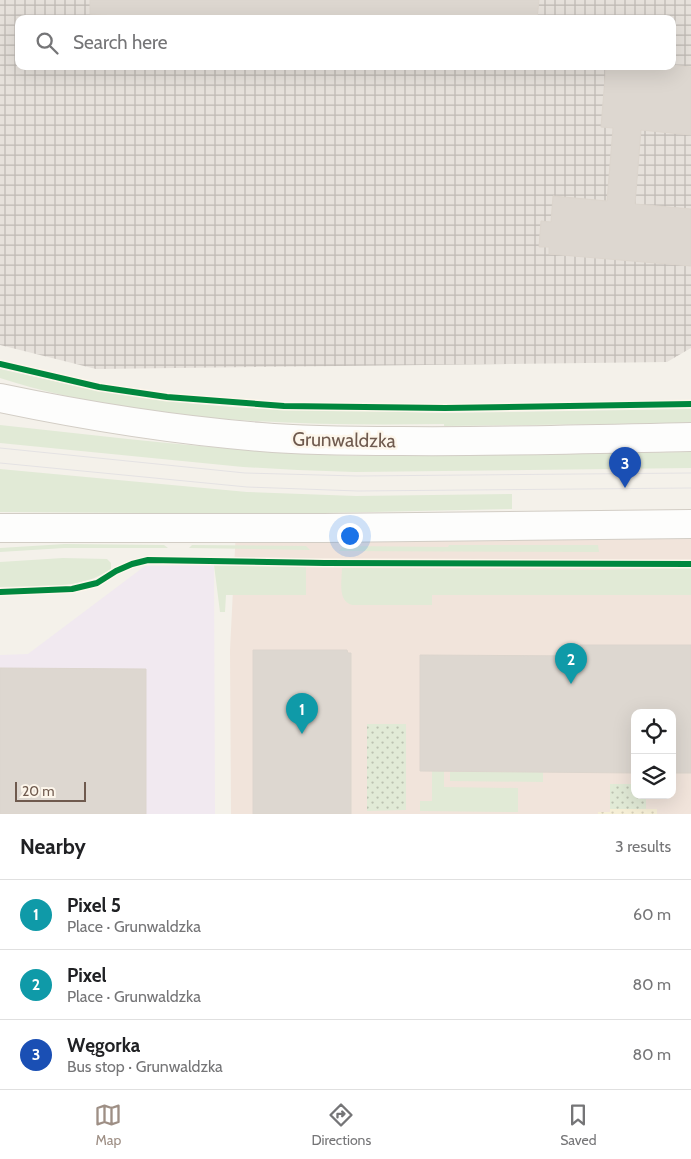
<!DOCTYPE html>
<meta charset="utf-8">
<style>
:root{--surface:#fff;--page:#f6f6f6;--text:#202124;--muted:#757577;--line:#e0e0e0;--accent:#9e8f85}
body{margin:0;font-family:Cabin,sans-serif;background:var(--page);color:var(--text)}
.controls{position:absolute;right:15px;bottom:15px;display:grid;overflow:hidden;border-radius:10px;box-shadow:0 5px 20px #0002}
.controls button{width:45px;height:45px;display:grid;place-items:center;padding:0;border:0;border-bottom:1px solid var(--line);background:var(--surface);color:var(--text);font:25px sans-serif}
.scale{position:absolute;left:15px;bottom:12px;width:71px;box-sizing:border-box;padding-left:5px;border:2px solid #6f5a4e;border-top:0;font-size:14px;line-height:18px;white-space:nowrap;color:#6f5a4e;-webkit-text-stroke:4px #fdf6eb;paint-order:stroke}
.you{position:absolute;left:349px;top:535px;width:18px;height:18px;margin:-12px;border:4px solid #fff;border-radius:50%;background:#1a73e8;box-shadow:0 0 0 8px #1a73e833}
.badge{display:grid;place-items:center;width:32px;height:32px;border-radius:50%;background:var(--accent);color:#fff;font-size:16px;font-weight:700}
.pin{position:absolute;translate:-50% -41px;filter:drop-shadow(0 1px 2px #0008)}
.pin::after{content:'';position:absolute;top:26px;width:18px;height:15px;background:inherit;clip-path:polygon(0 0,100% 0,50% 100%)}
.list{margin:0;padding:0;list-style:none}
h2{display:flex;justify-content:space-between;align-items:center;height:65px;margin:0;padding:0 20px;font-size:21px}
h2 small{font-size:16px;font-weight:400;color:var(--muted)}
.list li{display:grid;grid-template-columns:32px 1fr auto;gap:15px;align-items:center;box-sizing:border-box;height:70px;padding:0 20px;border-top:1px solid var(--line)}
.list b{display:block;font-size:19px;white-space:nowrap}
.list p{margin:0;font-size:16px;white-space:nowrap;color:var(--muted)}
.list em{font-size:16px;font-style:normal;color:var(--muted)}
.icon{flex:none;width:28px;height:28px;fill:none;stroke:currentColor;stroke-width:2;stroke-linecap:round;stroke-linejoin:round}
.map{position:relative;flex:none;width:691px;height:814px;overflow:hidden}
.search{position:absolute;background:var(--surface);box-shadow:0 5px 20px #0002;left:15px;right:15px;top:15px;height:55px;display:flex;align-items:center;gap:12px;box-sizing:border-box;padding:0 18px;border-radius:10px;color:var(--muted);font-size:19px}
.sheet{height:275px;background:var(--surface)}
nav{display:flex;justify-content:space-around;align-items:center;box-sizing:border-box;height:70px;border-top:1px solid var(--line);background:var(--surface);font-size:14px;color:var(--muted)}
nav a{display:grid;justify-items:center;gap:2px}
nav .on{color:var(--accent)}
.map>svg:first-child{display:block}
.commercial{fill:#f1e4db;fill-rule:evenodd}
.industrial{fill:url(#industrial-grid);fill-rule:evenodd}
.education{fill:#f1e9f0}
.green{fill:#e1ead6}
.sand{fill:url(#sand-dots)}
.garden{fill:url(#garden-dots)}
.building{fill:#ddd7d0;stroke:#dcd5cd}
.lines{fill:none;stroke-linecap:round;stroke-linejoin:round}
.secondary-casing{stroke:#d2cdc5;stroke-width:30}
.secondary{stroke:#fdfdfc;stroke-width:28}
.tram{stroke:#e4e2e3;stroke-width:1}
.cycleway-casing{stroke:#fdf6eb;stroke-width:9}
.cycleway{stroke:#00873e;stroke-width:6}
.labels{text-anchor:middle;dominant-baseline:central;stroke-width:5;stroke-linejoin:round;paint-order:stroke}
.street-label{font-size:19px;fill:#6f5a4e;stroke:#fdf6eb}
</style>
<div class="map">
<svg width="691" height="814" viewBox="0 0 691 814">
<defs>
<pattern id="industrial-grid" width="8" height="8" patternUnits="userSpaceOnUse" patternTransform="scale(1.25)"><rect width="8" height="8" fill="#e6e1db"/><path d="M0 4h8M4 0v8" fill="none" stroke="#bfb9b4"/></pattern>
<pattern id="sand-dots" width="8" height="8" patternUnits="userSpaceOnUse" patternTransform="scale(1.25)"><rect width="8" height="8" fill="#f5eed5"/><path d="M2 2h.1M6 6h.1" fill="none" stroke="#d5ceb8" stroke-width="1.8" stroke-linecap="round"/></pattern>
<pattern id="garden-dots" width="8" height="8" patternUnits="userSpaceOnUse" patternTransform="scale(1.25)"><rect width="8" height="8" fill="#e1ead6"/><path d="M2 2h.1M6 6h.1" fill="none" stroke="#bbc1b0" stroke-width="1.8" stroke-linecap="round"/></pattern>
</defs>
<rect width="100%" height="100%" fill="#f4f1ea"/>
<path class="commercial" d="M 691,524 L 691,814 L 231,814 L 230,650 L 236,529 ZM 635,713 L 672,713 L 672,795 L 635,795 Z"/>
<path class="industrial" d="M 0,0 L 691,0 L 691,348 L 667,362 L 96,369 L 0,345 ZM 19,19 L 672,19 L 672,66 L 19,66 Z"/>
<path class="education" d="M 214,565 L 215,814 L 0,814 L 0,655 L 28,654 L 145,566 Z"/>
<g class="green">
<path d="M 0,369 L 99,391 L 196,404 L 245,408 L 444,413 L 691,409 L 691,423 L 444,426 L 444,424 C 297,426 141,423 0,378 Z"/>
<path d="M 0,425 C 118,438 236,452 354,456 L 691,452 L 691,468 L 355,472 L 298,470 L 243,467 L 0,443 Z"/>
<path d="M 0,469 L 247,492 L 356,496 L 512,494 L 512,509 L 278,514 L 0,512 Z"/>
<path d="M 65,544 L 164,545 L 168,548 L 64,548 L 0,552 L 0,548 Z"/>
<path d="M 192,545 L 306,546 L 310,550 L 189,548 Z"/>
<path d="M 449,545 L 598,545 L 599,552 L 339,551 L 343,546 L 448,547 Z"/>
<path d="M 63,558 L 107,559 L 111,563 L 111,569 C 79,591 37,586 0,587 L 0,562 Z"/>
<path d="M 214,565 L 306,567 L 306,595 L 226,595 L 225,612 L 220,612 Z"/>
<path d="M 342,568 L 599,570 L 691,568 L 691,595 L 432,595 L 432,605 L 352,605 C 337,601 342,580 342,568 Z"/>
<path d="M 420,760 L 444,760 L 444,787 L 518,788 L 518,812 L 420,811 L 420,801 L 432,801 L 432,767 L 420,767 Z"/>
<path d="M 450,772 L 543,772 L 543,782 L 450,781 Z"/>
</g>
<path class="sand" d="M 610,809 L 657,809 L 657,814 L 598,814 L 598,812 L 610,812 Z"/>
<g class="garden">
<path d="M 367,724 L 406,724 L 406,810 L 367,811 Z"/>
<path d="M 610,784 L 635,784 L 635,795 L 646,795 L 646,809 L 610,809 Z"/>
</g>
<g class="building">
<path d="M 90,0 L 539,0 L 537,19 L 146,19 L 90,14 Z"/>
<path d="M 672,65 L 691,67 L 691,135 L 641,130 L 635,204 L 691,209 L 691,266 L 549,254 L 549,247 L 539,247 L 541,221 L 551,222 L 553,196 L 607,201 L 613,128 L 601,127 L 606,66 L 672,66 Z"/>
<path d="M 580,645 L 691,645 L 691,773 L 672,773 L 672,713 L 635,713 L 635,773 L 420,771 L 420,655 L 580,656 Z"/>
<path d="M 253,650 L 347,650 L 348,653 L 351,653 L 351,814 L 253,814 Z"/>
<path d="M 0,668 L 146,669 L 146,814 L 0,814 Z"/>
</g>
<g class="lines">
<defs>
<g id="secondary">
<path d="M 0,398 C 86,416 173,430 261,437 C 307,441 354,441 401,441 C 497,442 594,439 691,437"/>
<path d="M 0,528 L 323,528 L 691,524"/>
</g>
</defs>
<use href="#secondary" class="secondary-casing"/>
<use href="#secondary" class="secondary"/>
<g class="tram">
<path d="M 0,448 L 245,473 L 357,476 L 691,473"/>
<path d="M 0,463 L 247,487 L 358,491 L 691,488"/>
</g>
<defs>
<g id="cycleway">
<path d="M 0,364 L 99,387 L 167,397 L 284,406 L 445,408 L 691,404"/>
<path d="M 0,592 L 72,589 L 97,583 L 116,571 L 132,564 L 148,560 L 324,563 L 691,564"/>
</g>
</defs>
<use href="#cycleway" class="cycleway-casing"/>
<use href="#cycleway" class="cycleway"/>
</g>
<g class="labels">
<g class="street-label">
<text transform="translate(344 440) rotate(1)">Grunwaldzka</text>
</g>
</g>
</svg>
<div class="controls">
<button><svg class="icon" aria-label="locate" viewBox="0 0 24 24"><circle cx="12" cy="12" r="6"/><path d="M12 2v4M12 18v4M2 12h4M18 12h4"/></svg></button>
<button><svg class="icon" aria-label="layers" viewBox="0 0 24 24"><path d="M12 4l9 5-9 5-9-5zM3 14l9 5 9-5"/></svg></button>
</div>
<div class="scale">20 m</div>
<div class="you"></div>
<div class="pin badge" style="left:302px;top:734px;background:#0f9aa8">1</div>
<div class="pin badge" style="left:571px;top:684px;background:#0f9aa8">2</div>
<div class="pin badge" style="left:625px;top:488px;background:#1a4fb4">3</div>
<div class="search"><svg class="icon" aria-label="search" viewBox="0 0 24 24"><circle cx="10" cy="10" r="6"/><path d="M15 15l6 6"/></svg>Search here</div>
</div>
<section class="sheet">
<h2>Nearby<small>3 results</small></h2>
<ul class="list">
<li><span class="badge" style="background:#0f9aa8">1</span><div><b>Pixel 5</b><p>Place · Grunwaldzka</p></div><em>60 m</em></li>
<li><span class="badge" style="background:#0f9aa8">2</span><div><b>Pixel</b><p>Place · Grunwaldzka</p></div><em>80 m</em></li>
<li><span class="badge" style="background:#1a4fb4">3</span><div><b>Węgorka</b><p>Bus stop · Grunwaldzka</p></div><em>80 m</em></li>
</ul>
</section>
<nav>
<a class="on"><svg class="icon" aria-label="map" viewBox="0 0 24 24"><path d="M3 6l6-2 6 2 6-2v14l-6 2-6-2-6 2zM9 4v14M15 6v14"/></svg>Map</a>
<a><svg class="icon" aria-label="directions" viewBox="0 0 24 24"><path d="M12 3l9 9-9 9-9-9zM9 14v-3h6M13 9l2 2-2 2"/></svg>Directions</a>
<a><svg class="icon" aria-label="saved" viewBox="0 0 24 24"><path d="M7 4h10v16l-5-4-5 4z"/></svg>Saved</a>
</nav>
